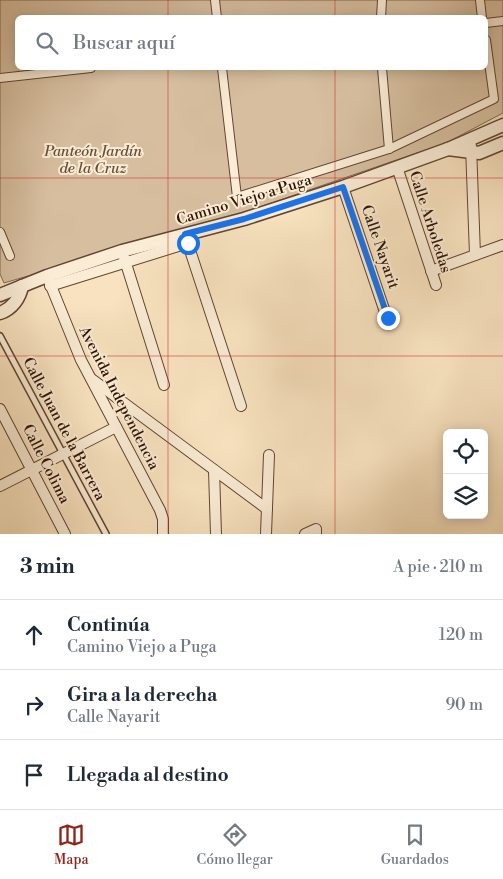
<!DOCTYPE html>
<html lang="es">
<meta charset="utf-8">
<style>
:root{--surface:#fff;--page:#f2f2f3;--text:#1f2937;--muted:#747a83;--line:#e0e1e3;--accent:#8f2418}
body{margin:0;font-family:"Libre Bodoni",serif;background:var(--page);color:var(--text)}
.controls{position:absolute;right:15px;bottom:15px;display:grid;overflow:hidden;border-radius:8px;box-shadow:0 2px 12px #0003}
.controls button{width:45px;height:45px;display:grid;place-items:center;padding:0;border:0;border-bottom:1px solid var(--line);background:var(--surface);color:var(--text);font:25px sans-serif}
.stop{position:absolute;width:15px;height:15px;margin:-11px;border:4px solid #1a73e8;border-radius:50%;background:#fff}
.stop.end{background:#1a73e8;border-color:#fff;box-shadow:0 1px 5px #0008}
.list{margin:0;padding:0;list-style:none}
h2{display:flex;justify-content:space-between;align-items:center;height:65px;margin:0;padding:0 20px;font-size:21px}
h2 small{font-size:16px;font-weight:400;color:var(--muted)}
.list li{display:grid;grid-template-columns:32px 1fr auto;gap:15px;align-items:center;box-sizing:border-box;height:70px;padding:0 20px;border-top:1px solid var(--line)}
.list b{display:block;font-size:19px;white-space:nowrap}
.list p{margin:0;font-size:16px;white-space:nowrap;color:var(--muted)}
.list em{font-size:16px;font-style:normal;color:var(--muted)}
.icon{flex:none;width:28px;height:28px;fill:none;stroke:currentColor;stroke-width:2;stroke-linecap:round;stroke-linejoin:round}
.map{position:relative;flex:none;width:503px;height:534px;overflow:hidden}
.search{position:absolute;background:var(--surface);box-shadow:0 2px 12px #0003;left:15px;right:15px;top:15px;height:55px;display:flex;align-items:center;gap:12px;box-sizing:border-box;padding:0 18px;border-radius:8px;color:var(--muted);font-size:19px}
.sheet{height:275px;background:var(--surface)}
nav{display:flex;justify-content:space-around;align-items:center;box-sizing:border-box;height:70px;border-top:1px solid var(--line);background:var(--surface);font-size:14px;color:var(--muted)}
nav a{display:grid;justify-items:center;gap:2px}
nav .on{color:var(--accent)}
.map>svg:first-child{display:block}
.green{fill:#d6be9f;stroke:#826850;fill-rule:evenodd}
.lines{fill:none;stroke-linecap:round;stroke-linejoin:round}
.service-casing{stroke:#614530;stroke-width:8}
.pedestrian-casing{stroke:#614530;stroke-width:10}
.minor-casing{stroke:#614530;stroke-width:12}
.tertiary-casing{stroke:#614530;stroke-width:15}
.service{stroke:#faecd5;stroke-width:5}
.pedestrian{stroke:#faecd5;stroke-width:8}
.minor{stroke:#faecd5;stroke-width:10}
.tertiary{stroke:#faecd5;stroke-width:12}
.route{stroke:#1a73e8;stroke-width:6}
.grid{fill:none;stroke:#d62828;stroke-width:1;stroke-opacity:0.55}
.labels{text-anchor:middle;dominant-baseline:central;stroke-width:4;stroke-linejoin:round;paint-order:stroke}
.park-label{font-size:15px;font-style:italic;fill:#694e38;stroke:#faecd5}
.street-label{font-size:15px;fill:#2f1101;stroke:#faecd5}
</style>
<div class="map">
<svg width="503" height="534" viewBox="0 0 503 534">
<rect width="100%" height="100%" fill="#f8e2bf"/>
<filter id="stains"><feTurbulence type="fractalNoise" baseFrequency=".004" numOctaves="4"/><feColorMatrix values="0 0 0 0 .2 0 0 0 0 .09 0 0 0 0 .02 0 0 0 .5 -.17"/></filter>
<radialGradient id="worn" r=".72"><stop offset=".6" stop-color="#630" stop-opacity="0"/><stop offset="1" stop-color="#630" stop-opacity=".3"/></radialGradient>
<path class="green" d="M 0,0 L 503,0 L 503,113 L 446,143 L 245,212 L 4,283 L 0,274 ZM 18,18 L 486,18 L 486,68 L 18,68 Z"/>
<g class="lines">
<defs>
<path id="service" d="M 0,336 L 106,534"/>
<g id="pedestrian">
<path d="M 215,0 L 217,18"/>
<path d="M 480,0 L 482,18"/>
<path d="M 381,18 L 382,0"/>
<path d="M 486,23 L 503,21"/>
<path d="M 222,68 L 237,197 L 389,149 L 494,99 L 486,40"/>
<path d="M 382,68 L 389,149"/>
<path d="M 0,78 L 91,68"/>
<path d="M 0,232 L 10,256"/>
</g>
<g id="minor">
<path d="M 471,146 L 475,255"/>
<path d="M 397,167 L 436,285"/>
<path d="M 343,187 L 387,318"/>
<path d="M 185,235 L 241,406"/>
<path d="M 123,254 L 164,385"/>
<path d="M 431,271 L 503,245"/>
<path d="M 47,276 L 81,360 L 160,510 L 163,519 L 163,534"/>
<path d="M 50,286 L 188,243"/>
<path d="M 93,380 L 267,509"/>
<path d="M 0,409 L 65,534"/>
<path d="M 214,470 L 216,534"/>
<path d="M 0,486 L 116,427"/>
<path d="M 266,534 L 269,455"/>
<path d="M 305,534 L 316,529 L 316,534"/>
</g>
<g id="tertiary">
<path d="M 448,149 L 479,153 L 503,143"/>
<path d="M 0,295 L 47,276 L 122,251 L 244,219 L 343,187 L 448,149 L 503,125"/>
<path d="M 0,313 C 12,309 20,298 22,286"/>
</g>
</defs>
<use href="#service" class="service-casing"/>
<use href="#pedestrian" class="pedestrian-casing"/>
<use href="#minor" class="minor-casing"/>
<use href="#tertiary" class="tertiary-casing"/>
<use href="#service" class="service"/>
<use href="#pedestrian" class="pedestrian"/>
<use href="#minor" class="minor"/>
<use href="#tertiary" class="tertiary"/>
</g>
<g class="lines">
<path class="route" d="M 188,243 L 185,234 L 244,219 L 343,187 L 388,318"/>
</g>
<path class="grid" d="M 168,0 L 168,18M 335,0 L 335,18M 168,68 L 168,534M 335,68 L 335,534M 0,178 L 503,178M 0,356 L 503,356"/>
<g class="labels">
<g class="park-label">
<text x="93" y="151">Panteón Jardín<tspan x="93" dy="17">de la Cruz</tspan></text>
</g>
<g class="street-label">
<text transform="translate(244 200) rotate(-17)">Camino Viejo a Puga</text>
<text transform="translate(430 222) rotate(72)">Calle Arboledas</text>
<text transform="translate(380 247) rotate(71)">Calle Nayarit</text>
<text transform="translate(119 398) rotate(63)">Avenida Independencia</text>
<text transform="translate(64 429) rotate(62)">Calle Juan de la Barrera</text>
<text transform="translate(46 464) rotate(63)">Calle Colima</text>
</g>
</g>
<rect width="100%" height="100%" filter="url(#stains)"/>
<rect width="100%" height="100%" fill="url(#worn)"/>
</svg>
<div class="controls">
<button><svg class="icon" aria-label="locate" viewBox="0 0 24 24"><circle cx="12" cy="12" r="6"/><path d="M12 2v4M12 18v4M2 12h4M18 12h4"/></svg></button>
<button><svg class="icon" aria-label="layers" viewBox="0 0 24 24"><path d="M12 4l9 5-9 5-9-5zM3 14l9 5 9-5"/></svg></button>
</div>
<div class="stop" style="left:188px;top:243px"></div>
<div class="stop end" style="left:388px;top:318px"></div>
<div class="search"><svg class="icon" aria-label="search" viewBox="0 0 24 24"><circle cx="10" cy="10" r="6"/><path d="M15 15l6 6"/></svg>Buscar aquí</div>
</div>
<section class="sheet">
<h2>3 min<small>A pie · 210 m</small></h2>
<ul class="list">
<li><svg class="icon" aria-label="ahead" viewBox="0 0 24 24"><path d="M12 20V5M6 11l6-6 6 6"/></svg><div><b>Continúa</b><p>Camino Viejo a Puga</p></div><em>120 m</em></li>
<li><svg class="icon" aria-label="right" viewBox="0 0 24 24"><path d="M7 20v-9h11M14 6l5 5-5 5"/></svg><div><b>Gira a la derecha</b><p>Calle Nayarit</p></div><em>90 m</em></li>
<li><svg class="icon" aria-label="arrive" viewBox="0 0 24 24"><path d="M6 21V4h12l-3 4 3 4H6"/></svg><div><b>Llegada al destino</b></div></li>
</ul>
</section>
<nav>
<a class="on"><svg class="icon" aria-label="map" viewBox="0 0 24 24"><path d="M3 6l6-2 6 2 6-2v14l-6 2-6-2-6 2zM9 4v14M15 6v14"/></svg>Mapa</a>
<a><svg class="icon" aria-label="directions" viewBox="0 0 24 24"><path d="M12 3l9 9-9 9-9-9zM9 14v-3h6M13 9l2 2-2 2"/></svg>Cómo llegar</a>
<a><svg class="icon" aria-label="saved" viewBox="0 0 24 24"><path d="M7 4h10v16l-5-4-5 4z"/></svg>Guardados</a>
</nav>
